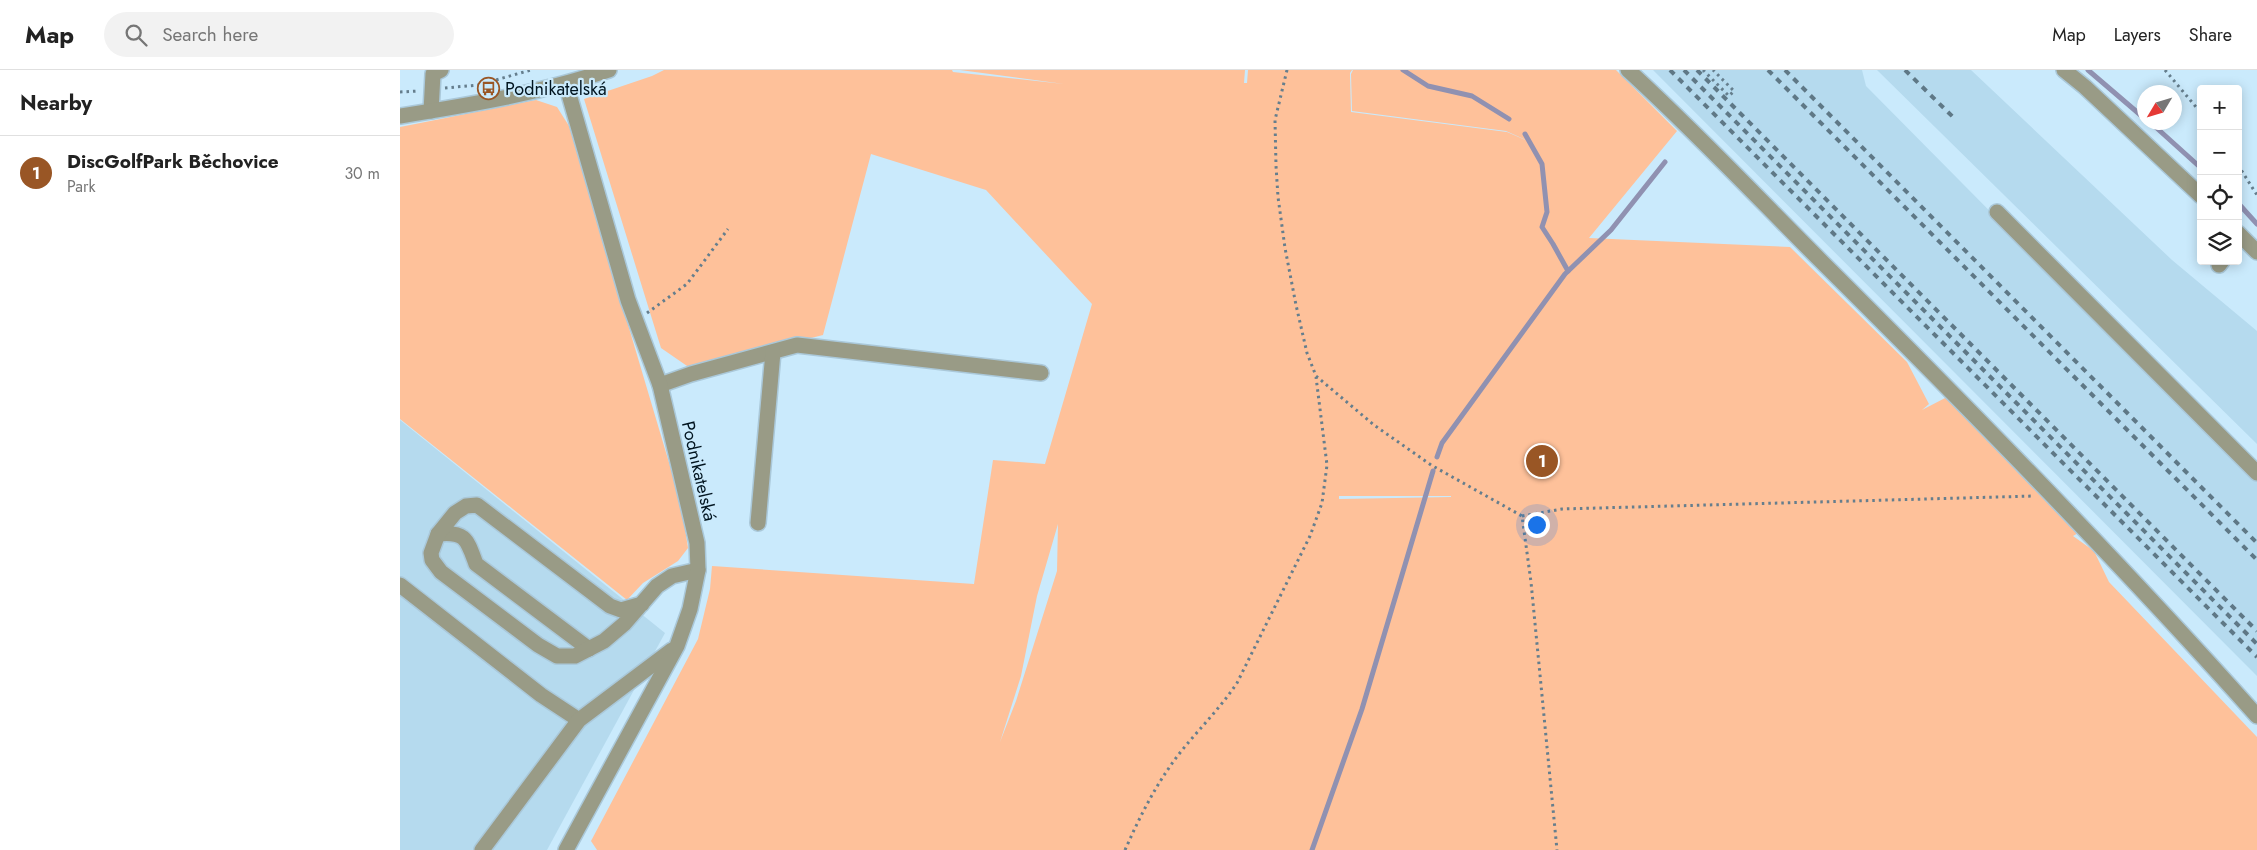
<!DOCTYPE html>
<meta charset="utf-8">
<style>
:root{--surface:#fff;--page:#f2f2f2;--text:#222;--muted:#767676;--line:#e0e0e0;--accent:#995625}
body{margin:0;font-family:Jost,sans-serif;background:var(--page);color:var(--text)}
.controls{position:absolute;right:15px;top:15px;display:grid;overflow:hidden;border-radius:5px;box-shadow:0 2px 12px #0003}
.controls button{width:45px;height:45px;display:grid;place-items:center;padding:0;border:0;border-bottom:1px solid var(--line);background:var(--surface);color:var(--text);font:25px sans-serif}
.compass{position:absolute;left:1737px;top:15px;width:45px;height:45px;border-radius:50%;background:var(--surface);box-shadow:0 2px 12px #0003;rotate:232deg}
.you{position:absolute;left:1136px;top:454px;width:18px;height:18px;margin:-12px;border:4px solid #fff;border-radius:50%;background:#1a73e8;box-shadow:0 0 0 8px #1a73e833}
.badge{display:grid;place-items:center;width:32px;height:32px;border-radius:50%;background:var(--accent);color:#fff;font-size:16px;font-weight:700}
.pin{position:absolute;translate:-50% -50%;border:2px solid #fff;box-shadow:0 1px 5px #0006}
.list{margin:0;padding:0;list-style:none}
h2{display:flex;justify-content:space-between;align-items:center;height:65px;margin:0;padding:0 20px;font-size:21px}
h2 small{font-size:16px;font-weight:400;color:var(--muted)}
.list li{display:grid;grid-template-columns:32px 1fr auto;gap:15px;align-items:center;box-sizing:border-box;height:75px;padding:0 20px;border-top:1px solid var(--line)}
.list b{display:block;font-size:19px;white-space:nowrap}
.list p{margin:0;font-size:16px;white-space:nowrap;color:var(--muted)}
.list em{font-size:16px;font-style:normal;color:var(--muted)}
.icon{flex:none;width:28px;height:28px;fill:none;stroke:currentColor;stroke-width:2;stroke-linecap:round;stroke-linejoin:round}
.map{position:relative;flex:none;width:1857px;height:780px;overflow:hidden}
header{display:flex;align-items:center;gap:30px;box-sizing:border-box;height:70px;padding:0 25px;background:var(--surface);border-bottom:1px solid var(--line)}
header strong{font-size:24px}
nav{display:flex;gap:28px;margin-inline-start:auto;font-size:18px}
.search{width:350px;height:45px;background:var(--page);display:flex;align-items:center;gap:12px;box-sizing:border-box;padding:0 18px;border-radius:28px;color:var(--muted);font-size:19px}
main{display:flex}
aside{flex:1;background:var(--surface)}
.map>svg:first-child{display:block}
.built{fill:#b5daee}
.green{fill:#fec19a;fill-rule:evenodd}
.lines{fill:none;stroke-linecap:round;stroke-linejoin:round}
.stream{stroke:#9091b1;stroke-width:5}
.minor-casing{stroke:#aac8d9;stroke-width:18}
.path{stroke:#657e8d;stroke-width:3;stroke-dasharray:2.5 4;stroke-linecap:butt}
.minor{stroke:#999b86;stroke-width:15}
.rail{stroke:#5f7886;stroke-width:4;stroke-dasharray:6 6;stroke-linecap:butt}
.labels{text-anchor:middle;dominant-baseline:central;stroke-width:4.5;stroke-linejoin:round;paint-order:stroke}
.poi-label{font-size:18px;fill:#01141f;stroke:#caeafc;text-anchor:start}
.street-label{font-size:18px;fill:#01141f;stroke:#caeafc}
</style>
<header>
<strong>Map</strong>
<div class="search"><svg class="icon" aria-label="search" viewBox="0 0 24 24"><circle cx="10" cy="10" r="6"/><path d="M15 15l6 6"/></svg>Search here</div>
<nav><a>Map</a><a>Layers</a><a>Share</a></nav>
</header>
<main>
<aside>
<h2>Nearby<small></small></h2>
<ul class="list">
<li><span class="badge">1</span><div><b>DiscGolfPark Běchovice</b><p>Park</p></div><em>30 m</em></li>
</ul>
</aside>
<div class="map">
<svg width="1857" height="780" viewBox="0 0 1857 780">
<rect width="100%" height="100%" fill="#caeafc"/>
<g class="built">
<path d="M 1253,0 L 1462,0 L 1466,16 L 1857,411 L 1857,606 Z"/>
<path d="M 1477,0 L 1571,0 L 1772,190 L 1857,261 L 1857,374 Z"/>
<path d="M 0,350 L 265,563 L 147,780 L 0,780 Z"/>
</g>
<g class="green">
<path d="M 264,0 L 552,0 L 553,2 L 664,14 L 560,0 L 845,0 L 844,13 L 847,13 L 848,0 L 952,0 L 950,3 L 951,42 L 1107,62 L 1128,71 L 1106,61 L 952,41 L 951,4 L 953,0 L 1216,0 L 1277,61 L 1189,168 L 1390,177 L 1507,292 L 1529,334 L 1522,340 L 1547,327 L 1680,462 L 1673,466 L 1694,481 L 1709,512 L 1857,667 L 1857,780 L 197,780 L 191,771 L 298,569 L 310,519 L 312,496 L 574,514 L 593,390 L 645,394 L 692,234 L 586,120 L 471,84 L 423,265 L 290,298 L 261,278 L 184,29 L 252,6 ZM 939,426 L 1051,426 L 1051,427 L 939,429 ZM 658,454 L 657,501 L 616,631 L 600,672 L 621,606 L 637,526 Z"/>
<path d="M 136,30 L 157,37 L 169,56 L 281,433 L 288,478 L 278,491 L 243,513 L 227,530 L 0,349 L 0,57 Z"/>
</g>
<g class="lines">
<g class="stream">
<path d="M 1003,0 L 1028,16 L 1072,26 L 1109,49"/>
<path d="M 1688,0 L 1744,48"/>
<path d="M 1750,52 L 1801,98"/>
<path d="M 1125,64 L 1142,94 L 1147,142 L 1142,157 L 1153,174 L 1168,201"/>
<path d="M 1838,133 L 1857,154"/>
<path d="M 1037,387 L 1042,373 L 1165,204 L 1211,160 L 1265,92"/>
<path d="M 912,780 L 962,639 L 1033,401"/>
</g>
<defs>
<g id="minor">
<path d="M 1228,0 C 1295,61 1357,127 1421,191 C 1570,339 1717,489 1857,646"/>
<path d="M 1664,0 L 1685,17 L 1801,126"/>
<path d="M 31,41 L 33,4 L 41,0"/>
<path d="M 0,46 C 70,35 141,23 209,0"/>
<path d="M 1597,142 L 1857,403"/>
<path d="M 1838,163 L 1857,182"/>
<path d="M 1819,195 L 1822,191"/>
<path d="M 260,315 L 291,304 L 397,275 L 641,303"/>
<path d="M 358,453 L 373,282"/>
<path d="M 38,464 C 66,461 67,470 76,494 L 189,579"/>
<path d="M 0,515 L 141,625 L 179,650"/>
<path d="M 242,534 L 221,540 L 210,536 L 77,435 L 66,436 L 55,443 L 38,464 L 31,483 L 32,490 L 41,502 L 138,575 L 157,586 L 175,586 L 204,571 L 224,554 L 257,516 L 272,506 L 298,500"/>
<path d="M 82,780 L 179,650 L 272,580"/>
<path d="M 166,780 L 277,576 L 290,539 L 298,500 L 297,473 L 260,315 L 228,230 L 166,14"/>
</g>
</defs>
<use href="#minor" class="minor-casing"/>
<g class="path">
<path d="M 887,0 L 875,50 L 876,96 L 878,127 L 885,178 L 896,235 L 907,283 L 916,306 L 974,355 L 1031,395 L 1122,446 L 1131,512 L 1157,780"/>
<path d="M 1303,0 L 1329,26 L 1334,21 L 1313,0"/>
<path d="M 1765,0 L 1801,43"/>
<path d="M 45,18 L 78,15 L 131,0"/>
<path d="M 0,22 L 19,21"/>
<path d="M 1838,95 L 1857,125"/>
<path d="M 247,243 L 287,214 L 328,159"/>
<path d="M 1122,446 L 1162,439 L 1634,426"/>
<path d="M 725,780 C 741,744 758,710 783,679 C 801,657 821,637 837,613 L 910,466 L 922,433 L 927,395 L 916,307"/>
</g>
<use href="#minor" class="minor"/>
<g class="rail">
<path d="M 1270,0 L 1857,587"/>
<path d="M 1284,0 L 1857,574"/>
<path d="M 1297,0 L 1857,561"/>
<path d="M 1368,0 L 1857,490"/>
<path d="M 1385,0 L 1857,473"/>
<path d="M 1505,0 L 1555,49"/>
</g>
</g>
<defs>
<symbol id="bus-ring" viewBox="-11 -11 22 22"><circle r="9.5" fill="#caeafc" stroke="#995625" stroke-width="1.5"/><path d="M-5-6H5V4H4V6H2V4H-2V6H-4V4H-5ZM-3.5-4V0h7V-4ZM-3.5 1.2v1.5H-2V1.2ZM2 1.2v1.5H3.5V1.2Z" fill="#995625"/></symbol>
</defs>
<g fill-rule="evenodd">
<use href="#bus-ring" x="76" y="6" width="25" height="25"/>
</g>
<g class="labels">
<g class="poi-label">
<text x="105" y="19">Podnikatelská</text>
</g>
<g class="street-label">
<text transform="translate(299 401) rotate(77)">Podnikatelská</text>
</g>
</g>
</svg>
<div class="controls">
<button>+</button>
<button>−</button>
<button><svg class="icon" aria-label="locate" viewBox="0 0 24 24"><circle cx="12" cy="12" r="6"/><path d="M12 2v4M12 18v4M2 12h4M18 12h4"/></svg></button>
<button><svg class="icon" aria-label="layers" viewBox="0 0 24 24"><path d="M12 4l9 5-9 5-9-5zM3 14l9 5 9-5"/></svg></button>
</div>
<svg class="compass" viewBox="-18 -18 36 36"><path d="M0-13l5 13h-10z" fill="#e53935"/><path d="M0 13l5-13h-10z" fill="#767676"/></svg>
<div class="you"></div>
<div class="pin badge" style="left:1142px;top:391px">1</div>
</div>
</main>
